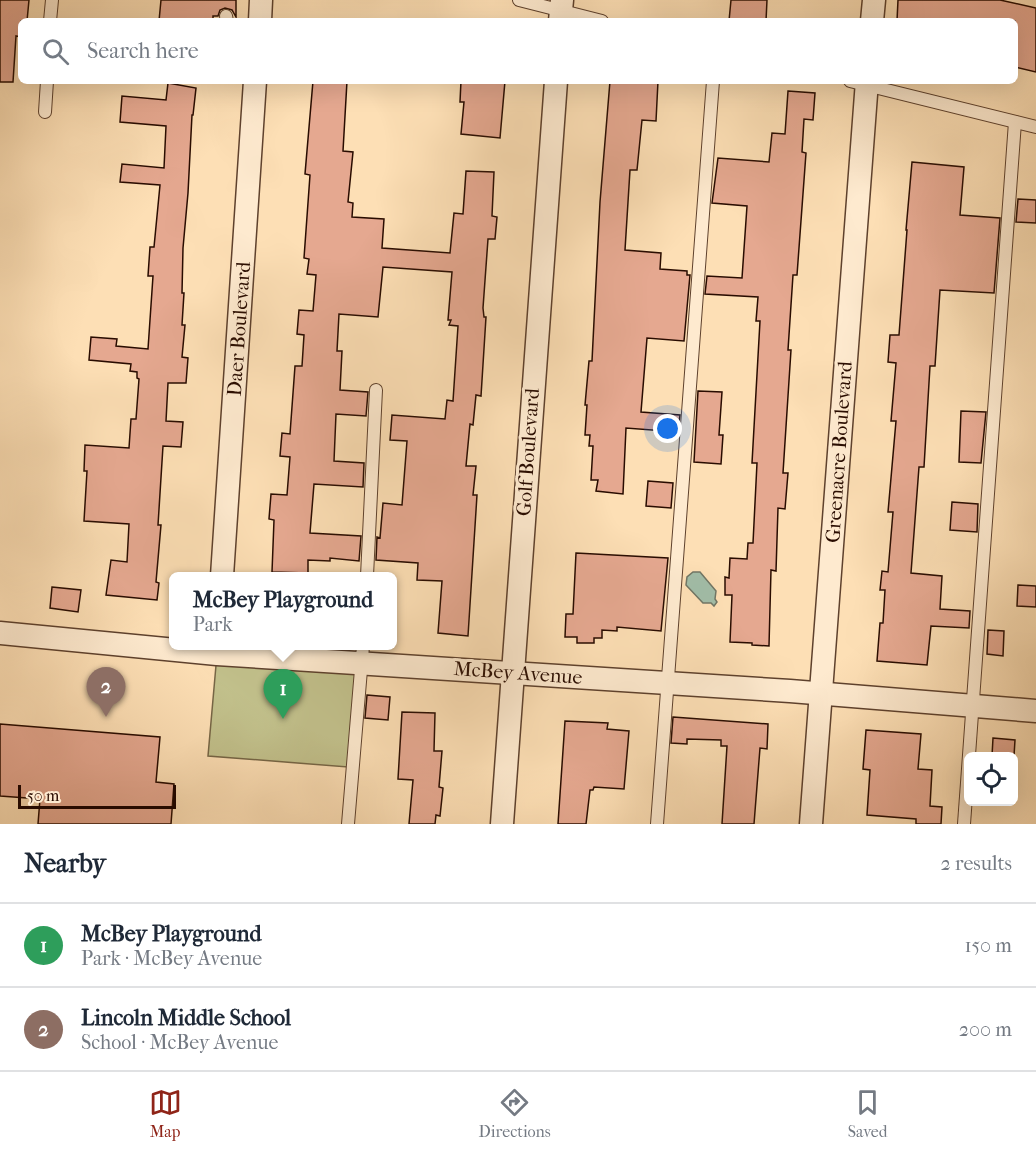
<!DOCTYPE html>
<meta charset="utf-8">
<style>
:root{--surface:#fff;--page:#f6f6f7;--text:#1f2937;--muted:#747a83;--line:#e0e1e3;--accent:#8f2418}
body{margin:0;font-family:"IM FELL French Canon",serif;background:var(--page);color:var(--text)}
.controls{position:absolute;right:18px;bottom:18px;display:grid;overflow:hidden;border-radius:9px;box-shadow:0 6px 24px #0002}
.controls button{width:54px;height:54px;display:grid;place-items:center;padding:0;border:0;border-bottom:2px solid var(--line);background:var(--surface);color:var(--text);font:30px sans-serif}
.scale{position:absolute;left:18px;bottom:15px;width:158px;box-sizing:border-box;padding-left:6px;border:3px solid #290c00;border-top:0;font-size:16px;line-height:21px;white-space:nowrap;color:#290c00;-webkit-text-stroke:4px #feeacf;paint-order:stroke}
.you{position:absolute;left:668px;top:429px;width:21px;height:21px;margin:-15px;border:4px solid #fff;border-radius:50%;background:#1a73e8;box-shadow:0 0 0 9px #1a73e833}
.badge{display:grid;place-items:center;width:39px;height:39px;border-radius:50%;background:var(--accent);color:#fff;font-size:20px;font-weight:700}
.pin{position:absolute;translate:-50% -50px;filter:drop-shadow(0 2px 3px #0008)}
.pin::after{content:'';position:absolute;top:32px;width:21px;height:18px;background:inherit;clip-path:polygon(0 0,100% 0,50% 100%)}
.popup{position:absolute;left:169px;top:572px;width:228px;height:78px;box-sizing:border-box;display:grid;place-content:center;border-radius:9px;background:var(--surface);filter:drop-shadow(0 2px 4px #0005);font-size:20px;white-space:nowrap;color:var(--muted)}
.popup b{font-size:22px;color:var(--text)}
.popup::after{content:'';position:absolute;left:50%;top:100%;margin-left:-12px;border:12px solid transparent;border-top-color:var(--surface)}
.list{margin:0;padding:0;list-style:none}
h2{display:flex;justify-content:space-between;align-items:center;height:78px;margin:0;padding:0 24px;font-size:26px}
h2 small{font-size:20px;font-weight:400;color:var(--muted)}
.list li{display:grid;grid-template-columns:39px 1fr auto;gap:18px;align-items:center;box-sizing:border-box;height:84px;padding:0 24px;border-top:2px solid var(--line)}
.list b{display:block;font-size:22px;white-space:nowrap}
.list p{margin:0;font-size:20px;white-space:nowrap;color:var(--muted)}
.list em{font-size:20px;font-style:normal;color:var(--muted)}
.icon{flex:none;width:33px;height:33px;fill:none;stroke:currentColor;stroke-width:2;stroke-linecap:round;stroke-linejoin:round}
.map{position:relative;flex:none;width:1036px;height:824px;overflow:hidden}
.search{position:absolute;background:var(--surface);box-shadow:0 6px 24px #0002;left:18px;right:18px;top:18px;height:66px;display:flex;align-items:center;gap:15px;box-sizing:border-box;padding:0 21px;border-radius:9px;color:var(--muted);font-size:22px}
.sheet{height:246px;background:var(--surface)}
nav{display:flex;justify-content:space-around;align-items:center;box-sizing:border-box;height:84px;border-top:2px solid var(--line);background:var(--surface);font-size:16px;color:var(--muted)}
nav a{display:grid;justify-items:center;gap:3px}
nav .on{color:var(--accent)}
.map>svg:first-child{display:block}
.green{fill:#c2c18c;stroke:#766646;stroke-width:1.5}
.water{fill:#a1bda8;stroke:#717665;stroke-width:1.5}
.building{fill:#e5a890;stroke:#290c00;stroke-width:1.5}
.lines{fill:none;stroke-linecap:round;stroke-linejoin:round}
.service-casing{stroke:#5e412d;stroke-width:14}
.minor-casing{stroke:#5e412d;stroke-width:25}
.service{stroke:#feeacf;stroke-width:12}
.minor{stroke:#feeacf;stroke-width:22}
.labels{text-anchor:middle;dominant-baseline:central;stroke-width:6;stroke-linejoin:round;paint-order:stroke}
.street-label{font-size:20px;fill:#290c00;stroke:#feeacf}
</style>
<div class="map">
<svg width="1036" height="824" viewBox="0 0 1036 824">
<rect width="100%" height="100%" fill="#fddfb5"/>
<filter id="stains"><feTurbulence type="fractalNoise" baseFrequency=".00333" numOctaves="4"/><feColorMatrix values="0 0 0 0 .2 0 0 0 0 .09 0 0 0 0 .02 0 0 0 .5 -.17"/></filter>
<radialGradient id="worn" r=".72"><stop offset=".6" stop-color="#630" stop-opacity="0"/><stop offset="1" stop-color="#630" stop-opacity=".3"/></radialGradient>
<path class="green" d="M 217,654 L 362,662 L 348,767 L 208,756 Z"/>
<path class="water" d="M 693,572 L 700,572 L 716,591 L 715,599 L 717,602 L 714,606 L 711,603 L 703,603 L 686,585 L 687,577 Z"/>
<g class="building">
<path d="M 0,0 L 29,0 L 27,21 L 21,21 L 21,37 L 16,36 L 13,82 L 0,82 Z"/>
<path d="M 161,0 L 236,0 L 236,17 L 232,10 L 225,8 L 220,10 L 218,16 L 213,16 L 213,21 L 159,21 Z"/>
<path d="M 731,0 L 767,0 L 766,21 L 729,21 Z"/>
<path d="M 898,0 L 1000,0 L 1036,8 L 1036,72 L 1015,67 L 1015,21 L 897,21 Z"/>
<path d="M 313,81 L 347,81 L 343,151 L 353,152 L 348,202 L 353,203 L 352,217 L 384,219 L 382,248 L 450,253 L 454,213 L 463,214 L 466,171 L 494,172 L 492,216 L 497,217 L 495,239 L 488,239 L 483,308 L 484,317 L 486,317 L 481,396 L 476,395 L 473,425 L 470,424 L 466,466 L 476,466 L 473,495 L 477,495 L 468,636 L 438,633 L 442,581 L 417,580 L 418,563 L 376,560 L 377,537 L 380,538 L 383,503 L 402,505 L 407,441 L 390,440 L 392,415 L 445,419 L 447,400 L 453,401 L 458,326 L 449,325 L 451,320 L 448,320 L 452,272 L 383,267 L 378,317 L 339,314 L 337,351 L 342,351 L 340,390 L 368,392 L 366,416 L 336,414 L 334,461 L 364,463 L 363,487 L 314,484 L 310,533 L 361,536 L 359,561 L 330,558 L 330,561 L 308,560 L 308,573 L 272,572 L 274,520 L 269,519 L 271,494 L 287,495 L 290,457 L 280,456 L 282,433 L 290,434 L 295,366 L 302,366 L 304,335 L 297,334 L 299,310 L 313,311 L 316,275 L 307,274 L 309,259 L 304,258 L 310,175 L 305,174 Z"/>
<path d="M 461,81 L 505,81 L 500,138 L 461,134 L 464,102 L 460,102 Z"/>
<path d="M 610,81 L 658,81 L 656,121 L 642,120 L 637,170 L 630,170 L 625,250 L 661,253 L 660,269 L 687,271 L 687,275 L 690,275 L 684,341 L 647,338 L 641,412 L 680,415 L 678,432 L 626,428 L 623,494 L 596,491 L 598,480 L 591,480 L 593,446 L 589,446 L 590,435 L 585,435 L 587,405 L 585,405 L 589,361 L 592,361 L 600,202 Z"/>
<path d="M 168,83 L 196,88 L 193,115 L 192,115 L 188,193 L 183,248 L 182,293 L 184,293 L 182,325 L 185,325 L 182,357 L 188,358 L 186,383 L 168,383 L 166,421 L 183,422 L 181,447 L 163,446 L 158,525 L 161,525 L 156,582 L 159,583 L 157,600 L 106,595 L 111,560 L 127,562 L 129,524 L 84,521 L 87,471 L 84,471 L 85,445 L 129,448 L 131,419 L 136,419 L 139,379 L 137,378 L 137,372 L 130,371 L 131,364 L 89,360 L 91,337 L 117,339 L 116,346 L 148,349 L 153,276 L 148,276 L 150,247 L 154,247 L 160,185 L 120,182 L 122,164 L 164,168 L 166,126 L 120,122 L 122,96 L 166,100 Z"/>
<path d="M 788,91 L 815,93 L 813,120 L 804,119 L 802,152 L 806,153 L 797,275 L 793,275 L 788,350 L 791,350 L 783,473 L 788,473 L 785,509 L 778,508 L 776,571 L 771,570 L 769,646 L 752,645 L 752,643 L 730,642 L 732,595 L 725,595 L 725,577 L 729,578 L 730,558 L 747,559 L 748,543 L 753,543 L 757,463 L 752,463 L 760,321 L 756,321 L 758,297 L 705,294 L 707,276 L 742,278 L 747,206 L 712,203 L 718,158 L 769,162 L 772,133 L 785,134 Z"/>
<path d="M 912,162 L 964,167 L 960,215 L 1000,218 L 994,293 L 940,290 L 935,366 L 930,366 L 924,467 L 919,467 L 911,573 L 942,576 L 940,609 L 970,611 L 969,628 L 931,626 L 927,665 L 877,661 L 880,623 L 883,623 L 885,590 L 880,590 L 882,571 L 888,572 L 893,512 L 888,512 L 896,421 L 891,421 L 896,363 L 888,362 L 890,335 L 899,335 L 907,230 L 906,230 Z"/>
<path d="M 1018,199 L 1036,200 L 1036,223 L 1016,222 Z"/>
<path d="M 698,391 L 722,392 L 719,435 L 723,435 L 721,464 L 694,462 Z"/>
<path d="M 961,411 L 986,412 L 981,463 L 959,462 Z"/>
<path d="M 648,481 L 673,483 L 671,508 L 646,506 Z"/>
<path d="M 952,502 L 978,504 L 977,532 L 950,530 Z"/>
<path d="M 576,553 L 668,558 L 661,631 L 617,627 L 617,631 L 602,630 L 602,638 L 594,638 L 594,643 L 577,643 L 577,637 L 565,637 L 566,614 L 573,614 Z"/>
<path d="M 1018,585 L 1036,586 L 1036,607 L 1017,606 Z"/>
<path d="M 52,587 L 81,590 L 78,612 L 50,608 Z"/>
<path d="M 988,630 L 1004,631 L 1003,656 L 987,654 Z"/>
<path d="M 367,695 L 390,697 L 388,720 L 365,718 Z"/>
<path d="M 402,712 L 435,713 L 434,751 L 442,751 L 439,787 L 443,788 L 440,816 L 436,815 L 435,824 L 409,824 L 413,780 L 398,779 Z"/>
<path d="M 673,717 L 768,724 L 767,749 L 760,748 L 754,824 L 722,824 L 727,746 L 721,746 L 721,740 L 687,739 L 687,744 L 671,743 Z"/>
<path d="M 565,721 L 608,723 L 607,729 L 629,731 L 624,789 L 594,787 L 593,790 L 590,790 L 586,824 L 558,824 Z"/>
<path d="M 0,724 L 160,737 L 156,782 L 174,784 L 171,824 L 38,824 L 40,799 L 0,796 Z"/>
<path d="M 866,730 L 921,734 L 918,769 L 932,770 L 930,806 L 942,807 L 941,824 L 916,824 L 916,819 L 867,815 L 870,770 L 863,769 Z"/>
<path d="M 993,738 L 1015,740 L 1014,756 L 992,756 Z"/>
</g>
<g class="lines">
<defs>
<g id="service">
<path d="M 519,0 L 602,21"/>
<path d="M 226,16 L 227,21"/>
<path d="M 50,21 L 52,0"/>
<path d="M 850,81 L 1036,127"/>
<path d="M 45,112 L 47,81"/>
<path d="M 367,576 L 376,390"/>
<path d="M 348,824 L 363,646"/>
<path d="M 657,824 L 713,81"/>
<path d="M 964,824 L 1015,122"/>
</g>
<g id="minor">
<path d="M 260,21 L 261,0"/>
<path d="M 560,21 L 562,0"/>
<path d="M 872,21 L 874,0"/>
<path d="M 222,576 L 255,81"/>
<path d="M 0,633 L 217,654 L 790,691 L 1036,711"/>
<path d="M 502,824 L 556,81"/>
<path d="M 811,824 L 867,81"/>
</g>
</defs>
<use href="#service" class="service-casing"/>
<use href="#minor" class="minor-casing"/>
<use href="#service" class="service"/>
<use href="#minor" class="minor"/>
</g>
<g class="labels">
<g class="street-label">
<text transform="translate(239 329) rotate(-86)">Daer Boulevard</text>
<text transform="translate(528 452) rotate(-86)">Golf Boulevard</text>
<text transform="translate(839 452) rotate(-86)">Greenacre Boulevard</text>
<text transform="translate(518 673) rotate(4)">McBey Avenue</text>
</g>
</g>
<rect width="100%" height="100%" filter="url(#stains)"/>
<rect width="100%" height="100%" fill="url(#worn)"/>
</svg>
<div class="controls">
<button><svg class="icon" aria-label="locate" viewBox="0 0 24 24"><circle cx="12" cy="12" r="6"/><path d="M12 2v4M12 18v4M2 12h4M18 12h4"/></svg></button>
</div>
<div class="scale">50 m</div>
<div class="you"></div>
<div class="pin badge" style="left:283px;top:719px;background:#2e9e5b">1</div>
<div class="popup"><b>McBey Playground</b>Park</div>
<div class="pin badge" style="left:106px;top:717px;background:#8d6e63">2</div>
<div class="search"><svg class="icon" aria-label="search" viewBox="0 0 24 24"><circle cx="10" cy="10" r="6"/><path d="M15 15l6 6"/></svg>Search here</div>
</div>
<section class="sheet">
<h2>Nearby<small>2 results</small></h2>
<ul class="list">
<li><span class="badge" style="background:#2e9e5b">1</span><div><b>McBey Playground</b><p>Park · McBey Avenue</p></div><em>150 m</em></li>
<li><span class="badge" style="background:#8d6e63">2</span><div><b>Lincoln Middle School</b><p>School · McBey Avenue</p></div><em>200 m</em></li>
</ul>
</section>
<nav>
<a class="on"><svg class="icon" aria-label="map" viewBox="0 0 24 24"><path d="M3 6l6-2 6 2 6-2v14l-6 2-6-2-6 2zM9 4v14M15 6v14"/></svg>Map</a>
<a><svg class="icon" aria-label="directions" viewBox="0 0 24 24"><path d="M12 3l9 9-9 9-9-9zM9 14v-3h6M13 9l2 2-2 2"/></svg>Directions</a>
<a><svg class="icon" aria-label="saved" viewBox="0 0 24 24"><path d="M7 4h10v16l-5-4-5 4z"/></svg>Saved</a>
</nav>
